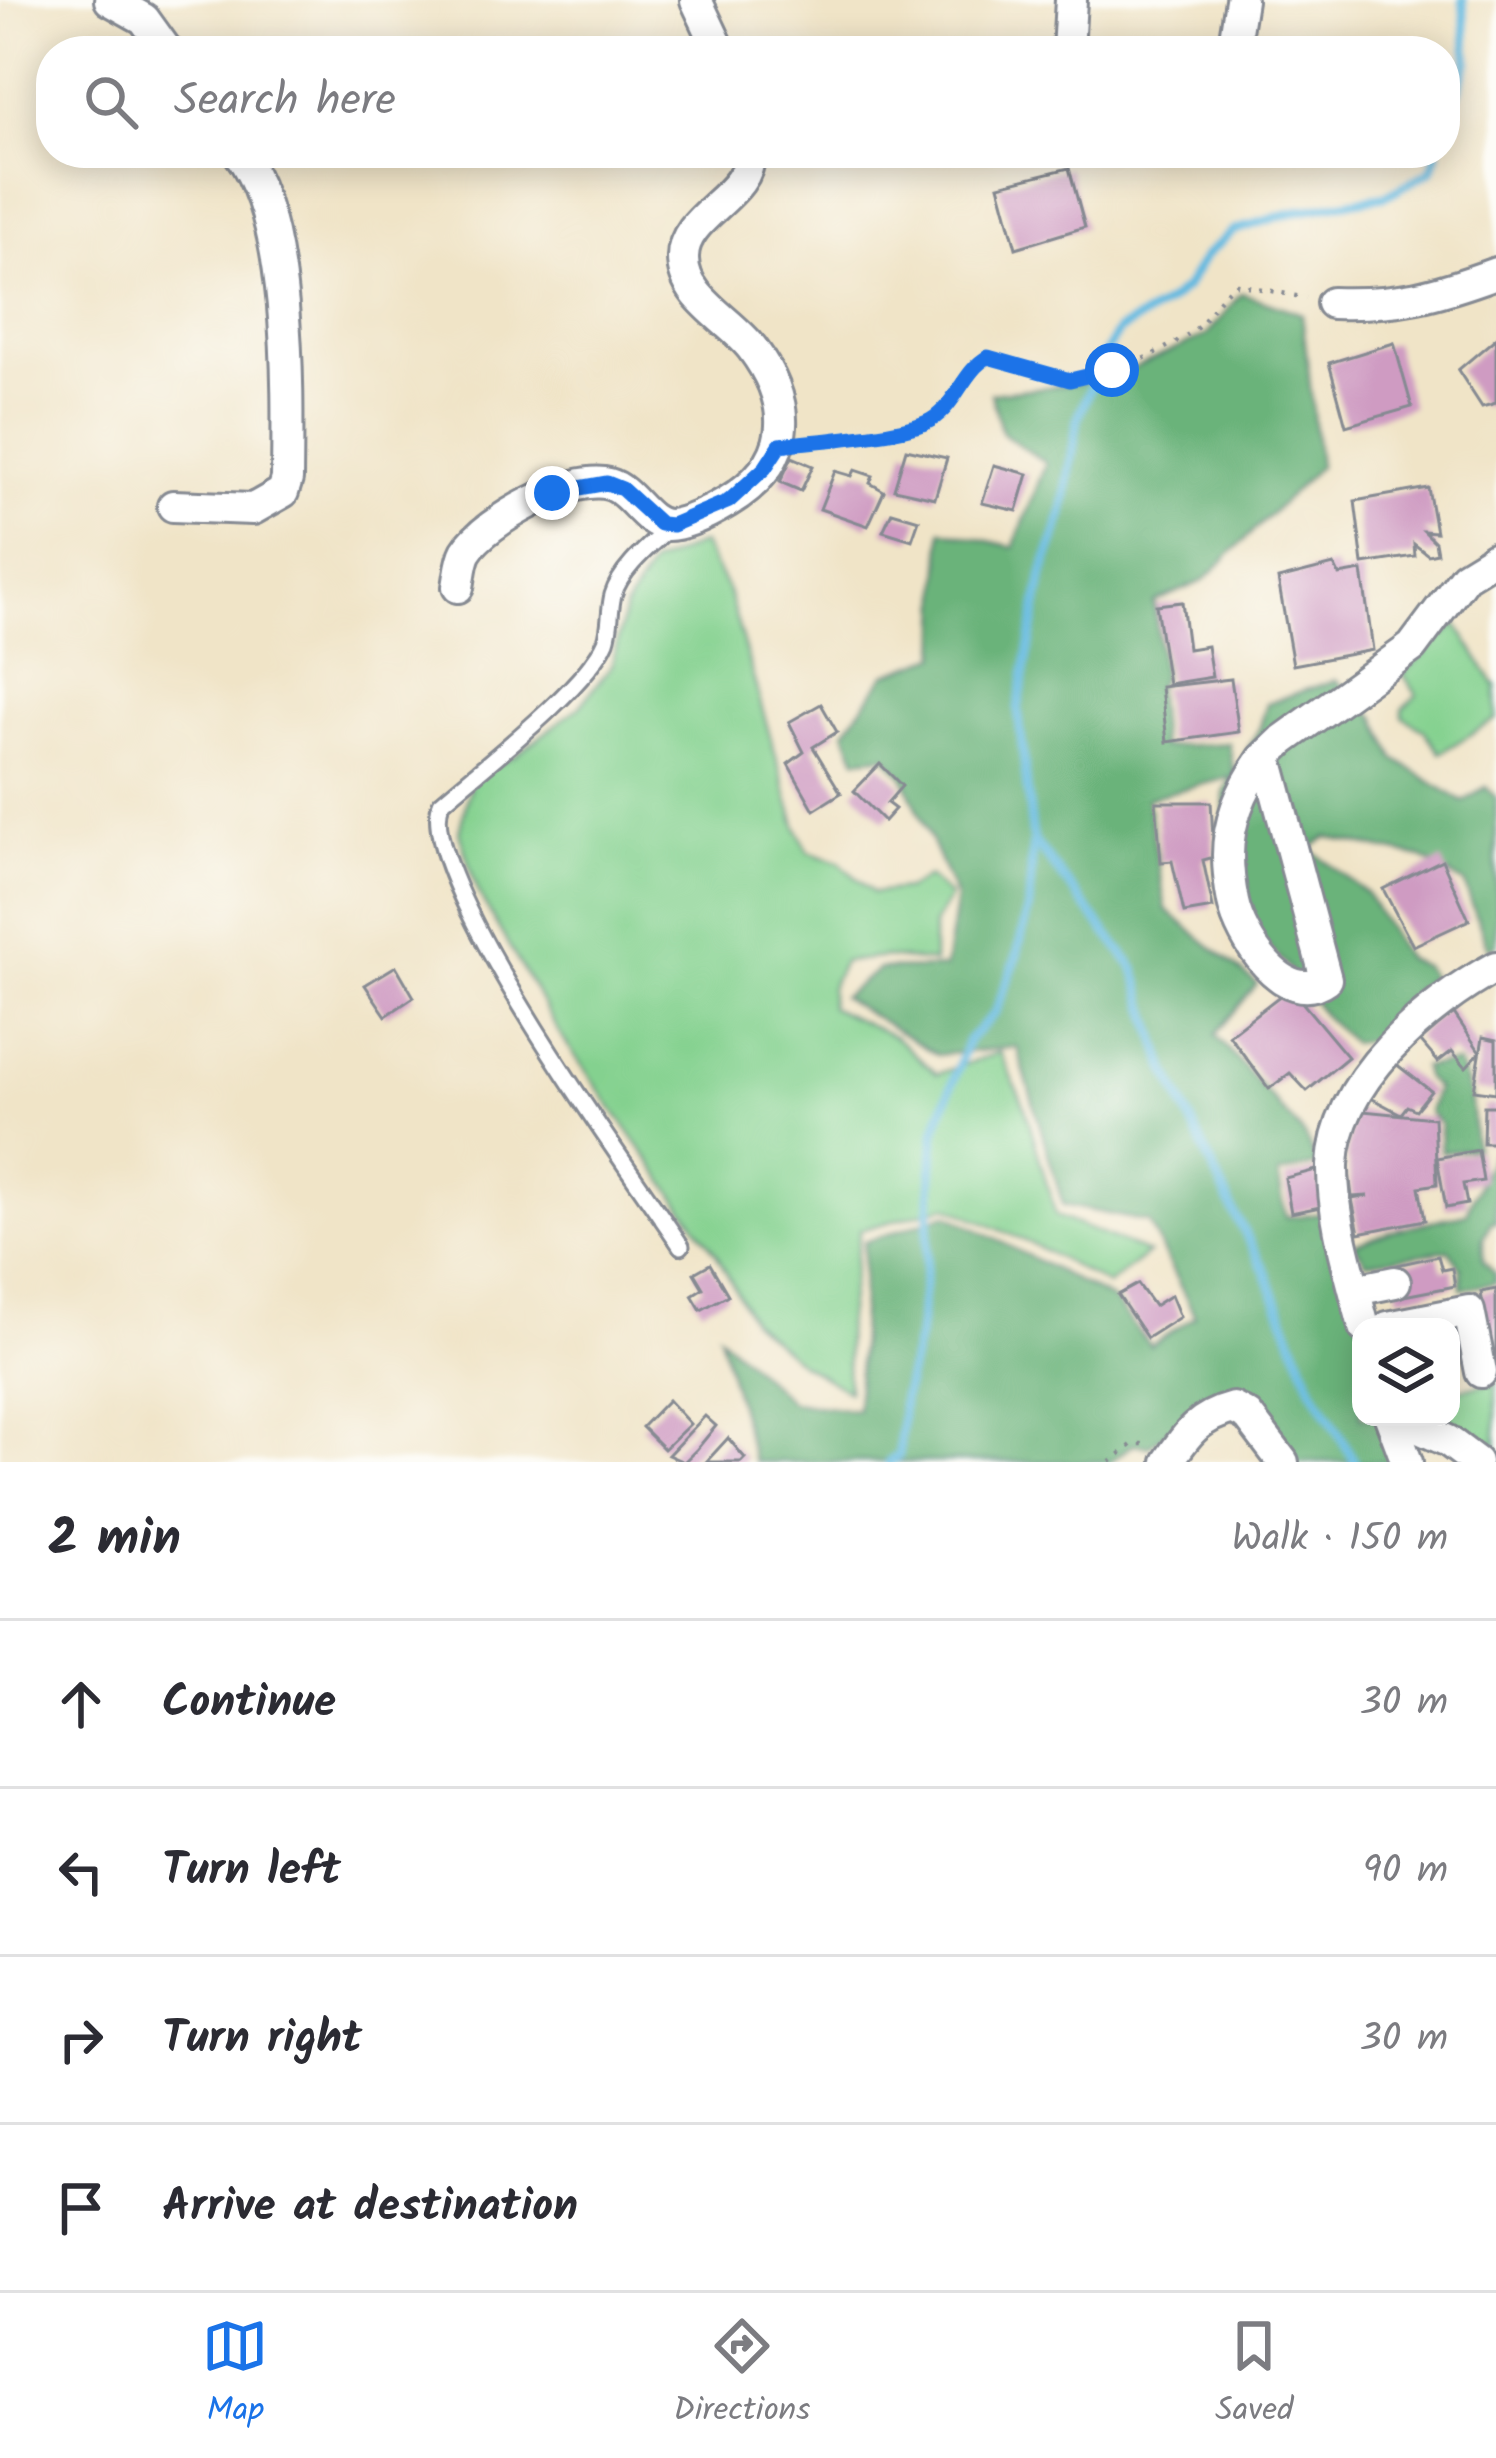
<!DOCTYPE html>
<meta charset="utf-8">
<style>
:root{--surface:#fff;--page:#f7f7f7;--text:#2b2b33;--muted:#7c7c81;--line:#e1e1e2;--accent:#1a73e8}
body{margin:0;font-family:Kalam,sans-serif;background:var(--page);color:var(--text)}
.controls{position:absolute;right:36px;bottom:36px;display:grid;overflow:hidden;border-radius:24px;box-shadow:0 6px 30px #0003}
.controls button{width:108px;height:108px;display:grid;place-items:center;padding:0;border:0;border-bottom:3px solid var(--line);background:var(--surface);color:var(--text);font:60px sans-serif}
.stop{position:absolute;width:36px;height:36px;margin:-27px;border:9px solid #1a73e8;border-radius:50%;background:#fff}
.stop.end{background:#1a73e8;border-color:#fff;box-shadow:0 3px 12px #0008}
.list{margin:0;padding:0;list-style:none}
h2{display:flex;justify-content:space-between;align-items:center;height:156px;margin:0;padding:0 48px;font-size:51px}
h2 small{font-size:39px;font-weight:400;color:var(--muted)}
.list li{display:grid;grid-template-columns:78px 1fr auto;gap:36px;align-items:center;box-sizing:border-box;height:168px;padding:0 48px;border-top:3px solid var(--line)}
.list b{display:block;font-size:45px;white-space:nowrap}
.list em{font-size:39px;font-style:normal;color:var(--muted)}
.icon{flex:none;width:66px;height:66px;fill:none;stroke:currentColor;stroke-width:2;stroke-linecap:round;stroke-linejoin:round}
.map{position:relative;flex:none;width:1496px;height:1462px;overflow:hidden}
.search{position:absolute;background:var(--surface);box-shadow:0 6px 30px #0003;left:36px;right:36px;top:36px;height:132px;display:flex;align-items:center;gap:30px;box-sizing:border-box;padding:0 42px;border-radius:48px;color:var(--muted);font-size:45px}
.sheet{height:828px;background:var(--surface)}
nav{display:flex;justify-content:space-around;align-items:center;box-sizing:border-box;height:168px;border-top:3px solid var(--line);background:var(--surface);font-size:33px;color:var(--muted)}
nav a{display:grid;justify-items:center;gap:6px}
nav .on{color:var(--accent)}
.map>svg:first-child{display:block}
.green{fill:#84d18f;stroke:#508076;stroke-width:3}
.forest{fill:#6bb37a;stroke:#43716c;stroke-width:3}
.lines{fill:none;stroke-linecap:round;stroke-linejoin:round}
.stream{stroke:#63bae0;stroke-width:9}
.building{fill:#cf9bc2}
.service-casing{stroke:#868a92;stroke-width:21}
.minor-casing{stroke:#868a92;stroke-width:36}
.path{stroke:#868a92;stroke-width:4.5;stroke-dasharray:3 9;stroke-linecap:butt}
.service{stroke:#fff;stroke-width:15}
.minor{stroke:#fff;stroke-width:30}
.route{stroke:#1a73e8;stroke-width:15}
</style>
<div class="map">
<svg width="1496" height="1462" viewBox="0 0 1496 1462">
<rect width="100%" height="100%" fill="#fdfcf7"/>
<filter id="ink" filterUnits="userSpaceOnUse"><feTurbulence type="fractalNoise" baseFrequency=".00833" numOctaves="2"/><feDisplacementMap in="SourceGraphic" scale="24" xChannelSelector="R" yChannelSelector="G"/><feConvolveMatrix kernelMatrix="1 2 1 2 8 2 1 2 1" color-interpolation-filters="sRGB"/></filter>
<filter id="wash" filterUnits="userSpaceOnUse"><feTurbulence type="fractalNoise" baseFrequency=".004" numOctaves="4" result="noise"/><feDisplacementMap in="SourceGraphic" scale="48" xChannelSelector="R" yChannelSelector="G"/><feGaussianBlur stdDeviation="2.7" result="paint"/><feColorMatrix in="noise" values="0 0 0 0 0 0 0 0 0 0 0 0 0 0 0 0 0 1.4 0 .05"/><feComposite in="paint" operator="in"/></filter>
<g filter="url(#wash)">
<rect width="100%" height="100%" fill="#f0e4c7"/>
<g class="green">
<path d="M 702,543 L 728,591 L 796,825 L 808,852 L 839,862 L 873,893 L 906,889 L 928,877 L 950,897 L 933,925 L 933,962 L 885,957 L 843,962 L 830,988 L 830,1007 L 895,1037 L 937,1074 L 1000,1052 L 1025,1107 L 1056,1216 L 1148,1253 L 1108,1285 L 1038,1247 L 947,1206 L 860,1230 L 846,1324 L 848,1391 L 800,1363 L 752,1321 L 717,1255 L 561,1036 L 477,891 L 459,832 L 473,775 L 516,755 L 579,707 L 612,665 L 625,608 L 651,565 Z"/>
<path d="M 1457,624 L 1496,687 L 1496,719 L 1440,753 L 1423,729 L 1403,717 L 1403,709 L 1417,695 L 1403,674 Z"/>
<path d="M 1496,1382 L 1496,1453 L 1473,1437 L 1425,1417 L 1451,1417 L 1451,1391 Z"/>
</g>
<g class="forest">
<path d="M 1241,293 L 1302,314 L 1319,466 L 1203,581 L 1154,602 L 1162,677 L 1156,688 L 1161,747 L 1229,743 L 1234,775 L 1260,727 L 1267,703 L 1336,680 L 1376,717 L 1395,759 L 1463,802 L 1486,787 L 1496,798 L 1496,945 L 1488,948 L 1464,883 L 1422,858 L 1327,837 L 1310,849 L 1366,893 L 1406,959 L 1424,966 L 1431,976 L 1397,1007 L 1373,1040 L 1352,1043 L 1322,1014 L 1286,965 L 1222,898 L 1225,791 L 1232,777 L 1147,798 L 1166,910 L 1257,984 L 1215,1035 L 1305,1136 L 1317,1165 L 1278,1175 L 1286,1217 L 1337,1212 L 1361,1327 L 1361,1417 L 1390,1417 L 1407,1462 L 1293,1462 L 1252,1401 L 1218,1394 L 1149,1446 L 1133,1444 L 1110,1462 L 754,1462 L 719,1335 L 791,1402 L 857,1410 L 864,1242 L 947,1214 L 1113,1300 L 1150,1346 L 1195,1316 L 1148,1222 L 1063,1205 L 1017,1047 L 937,1055 L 842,997 L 879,969 L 945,968 L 956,898 L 904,778 L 886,756 L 857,759 L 845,731 L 886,674 L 938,656 L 942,530 L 1014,547 L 1046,463 L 1002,433 L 991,393 L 1105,381 L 1207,335 Z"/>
<path d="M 1457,1063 C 1474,1092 1472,1115 1475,1148 L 1441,1152 L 1440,1124 L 1429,1112 L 1436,1088 L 1425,1078 L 1423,1067 Z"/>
<path d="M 1493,1152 L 1496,1222 L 1491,1222 L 1483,1238 L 1483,1260 L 1494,1272 L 1496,1283 L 1461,1289 L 1461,1268 L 1449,1250 L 1366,1262 L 1354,1244 L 1391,1231 L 1466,1213 Z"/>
</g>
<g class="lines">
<g class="stream">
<path d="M 1445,130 L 1468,61 L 1463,0"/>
<path d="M 1033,840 L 1135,969 L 1164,1064 L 1235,1215 L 1265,1270 L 1312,1387 L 1355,1462"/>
<path d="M 889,1462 L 899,1455 L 903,1398 L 918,1337 L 926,1264 L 935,1131 L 968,1040 L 995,1013 L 1016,959 L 1029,906 L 1033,840 L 1018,709 L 1043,574 L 1063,513 L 1078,418 L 1106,351 L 1118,331 L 1167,303 L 1186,287 L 1205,256 L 1233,231 L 1297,211 L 1385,196 L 1431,171 L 1437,153"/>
</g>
</g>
<g id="blocks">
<g class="building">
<path d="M 1069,168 L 1085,227 L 1016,248 L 999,185 Z"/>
<path d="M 1496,338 L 1496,403 L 1482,407 L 1458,370 Z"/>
<path d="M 1394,343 L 1412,407 L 1346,426 L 1329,363 Z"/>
<path d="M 906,449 L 947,458 L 935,498 L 894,489 Z"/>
<path d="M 792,457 L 813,466 L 801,491 L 780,482 Z"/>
<path d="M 994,465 L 1028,474 L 1017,511 L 982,503 Z"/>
<path d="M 855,470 L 873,476 L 870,483 L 884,491 L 868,526 L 820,509 L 835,471 L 852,476 Z"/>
<path d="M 1428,488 L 1436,532 L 1424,531 L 1435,542 L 1437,553 L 1428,555 L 1414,544 L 1415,556 L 1363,564 L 1355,501 Z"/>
<path d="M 892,512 L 919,520 L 912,540 L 883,531 Z"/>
<path d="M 1334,565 L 1339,575 L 1362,571 L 1373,650 L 1293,665 L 1278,579 Z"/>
<path d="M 1182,602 L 1188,649 L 1207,646 L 1212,677 L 1168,684 L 1156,605 Z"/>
<path d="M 1231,679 L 1239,732 L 1167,742 L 1161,687 Z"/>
<path d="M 821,704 L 837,732 L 813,747 L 841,793 L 814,810 L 788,764 L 804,752 L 789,722 Z"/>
<path d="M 880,764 L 902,786 L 887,803 L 895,809 L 884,821 L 854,791 Z"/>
<path d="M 1156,802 L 1211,802 L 1214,857 L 1203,860 L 1213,908 L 1184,913 L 1172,861 L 1161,862 Z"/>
<path d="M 1442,860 L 1469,920 L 1413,946 L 1383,889 Z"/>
<path d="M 396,966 L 414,997 L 386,1016 L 365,985 Z"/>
<path d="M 1290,988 L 1348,1057 L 1307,1091 L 1290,1073 L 1269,1089 L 1229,1035 Z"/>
<path d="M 1449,1006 L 1480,1052 L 1466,1067 L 1452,1051 L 1438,1062 L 1416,1036 Z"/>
<path d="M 1483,1037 L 1496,1040 L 1496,1093 L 1474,1090 Z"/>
<path d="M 1396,1064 L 1431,1091 L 1416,1110 L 1407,1106 L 1401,1114 L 1369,1097 Z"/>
<path d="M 1484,1106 L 1496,1106 L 1496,1143 L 1483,1143 Z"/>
<path d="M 1353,1110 L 1434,1118 L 1437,1184 L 1419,1187 L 1425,1220 L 1359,1233 L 1352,1199 L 1368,1196 L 1352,1197 L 1347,1155 Z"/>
<path d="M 1478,1150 L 1483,1181 L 1463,1184 L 1467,1204 L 1446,1208 L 1437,1158 Z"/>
<path d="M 1316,1170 L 1325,1206 L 1291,1213 L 1285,1178 Z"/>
<path d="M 1438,1256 L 1442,1270 L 1452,1268 L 1455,1286 L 1399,1297 L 1392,1266 Z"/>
<path d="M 710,1264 L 728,1295 L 701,1310 L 692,1295 L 703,1288 L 694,1273 Z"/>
<path d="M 1138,1284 L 1154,1306 L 1171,1295 L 1180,1317 L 1147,1338 L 1118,1295 Z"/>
<path d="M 1496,1289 L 1496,1375 L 1493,1375 L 1481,1292 Z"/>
<path d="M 668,1400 L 690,1424 L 664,1449 L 642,1427 Z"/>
<path d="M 705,1416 L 716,1426 L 697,1449 L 684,1462 L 668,1455 Z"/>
<path d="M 728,1438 L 745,1458 L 741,1462 L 706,1462 Z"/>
</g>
</g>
</g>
<g filter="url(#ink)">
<use href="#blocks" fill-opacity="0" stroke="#868a92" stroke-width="3"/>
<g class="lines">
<defs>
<path id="service" d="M 672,525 C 652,544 621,568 613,595 C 609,610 611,627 606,641 C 587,687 481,768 441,803 C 412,873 634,1175 681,1246"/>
<g id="minor">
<path d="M 110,0 L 144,19 L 167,51"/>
<path d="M 696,0 L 720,51"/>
<path d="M 1068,51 L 1071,0"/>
<path d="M 1233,51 L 1241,0"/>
<path d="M 1332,303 C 1399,305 1433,296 1496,273"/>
<path d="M 173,506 L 253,509 L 283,492 L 287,479 C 288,392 292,222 239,153"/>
<path d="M 458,587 C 460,577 461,561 466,552 C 486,520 572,474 609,484 C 632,490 644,524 668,525 C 685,525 712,511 727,502 C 792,463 796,407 752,348 C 730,319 682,298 683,257 C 683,214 752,196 749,153"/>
<path d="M 1263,759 C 1243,787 1228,819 1228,855 C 1228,869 1230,887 1233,902 C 1240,937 1285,1009 1326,979 L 1270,769 L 1263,759 L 1283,740 L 1412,647 L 1465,576 L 1496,557"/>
<path d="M 1355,1290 L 1395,1282"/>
<path d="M 1364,1327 C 1351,1275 1332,1219 1333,1165 C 1336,1081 1427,1004 1496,967"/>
<path d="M 1388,1327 L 1469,1311 L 1481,1372"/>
<path d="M 1390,1417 L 1407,1462"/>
<path d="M 1395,1417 L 1448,1441 L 1476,1462"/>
<path d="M 1168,1462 C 1187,1433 1199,1417 1233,1408 L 1248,1416 L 1283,1462"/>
</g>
</defs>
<use href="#service" class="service-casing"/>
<use href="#minor" class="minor-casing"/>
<g class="path">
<path d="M 809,441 C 854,436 921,437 953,401 C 967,385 969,367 989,357 C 1013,365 1045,380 1070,380 C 1103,380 1177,347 1200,325 C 1214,310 1218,295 1237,284 L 1306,298"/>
<path d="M 1110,1462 L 1133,1444 L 1145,1444"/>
</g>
<use href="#service" class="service"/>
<use href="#minor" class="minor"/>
</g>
</g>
<g class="lines" filter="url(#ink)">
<path class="route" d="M 552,493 L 607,483 L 622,489 L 660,524 L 672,525 L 729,501 L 765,468 L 780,445 C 813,441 906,435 931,420 C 957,404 963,371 988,357 L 1070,380 L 1112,370"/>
</g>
</svg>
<div class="controls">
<button><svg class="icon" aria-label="layers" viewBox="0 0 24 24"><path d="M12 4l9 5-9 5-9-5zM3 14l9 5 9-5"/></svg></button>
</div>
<div class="stop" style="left:1112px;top:370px"></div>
<div class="stop end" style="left:552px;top:493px"></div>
<div class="search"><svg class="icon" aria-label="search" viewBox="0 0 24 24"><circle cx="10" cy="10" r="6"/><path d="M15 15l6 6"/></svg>Search here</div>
</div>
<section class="sheet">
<h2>2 min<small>Walk · 150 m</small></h2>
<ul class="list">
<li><svg class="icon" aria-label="ahead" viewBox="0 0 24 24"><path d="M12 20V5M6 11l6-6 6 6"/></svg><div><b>Continue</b></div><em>30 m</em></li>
<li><svg class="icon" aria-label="left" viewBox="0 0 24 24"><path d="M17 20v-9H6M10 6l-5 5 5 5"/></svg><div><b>Turn left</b></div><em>90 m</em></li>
<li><svg class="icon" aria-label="right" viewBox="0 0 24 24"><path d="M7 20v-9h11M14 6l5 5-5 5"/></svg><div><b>Turn right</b></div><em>30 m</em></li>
<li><svg class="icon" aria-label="arrive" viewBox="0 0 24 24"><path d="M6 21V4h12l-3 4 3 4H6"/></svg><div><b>Arrive at destination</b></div></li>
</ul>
</section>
<nav>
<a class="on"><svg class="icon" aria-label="map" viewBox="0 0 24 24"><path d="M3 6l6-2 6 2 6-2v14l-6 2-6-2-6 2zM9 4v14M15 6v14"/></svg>Map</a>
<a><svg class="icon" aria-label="directions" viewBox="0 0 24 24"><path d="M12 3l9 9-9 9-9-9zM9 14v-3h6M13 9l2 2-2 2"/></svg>Directions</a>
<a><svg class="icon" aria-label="saved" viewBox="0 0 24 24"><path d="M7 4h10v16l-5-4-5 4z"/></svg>Saved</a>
</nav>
